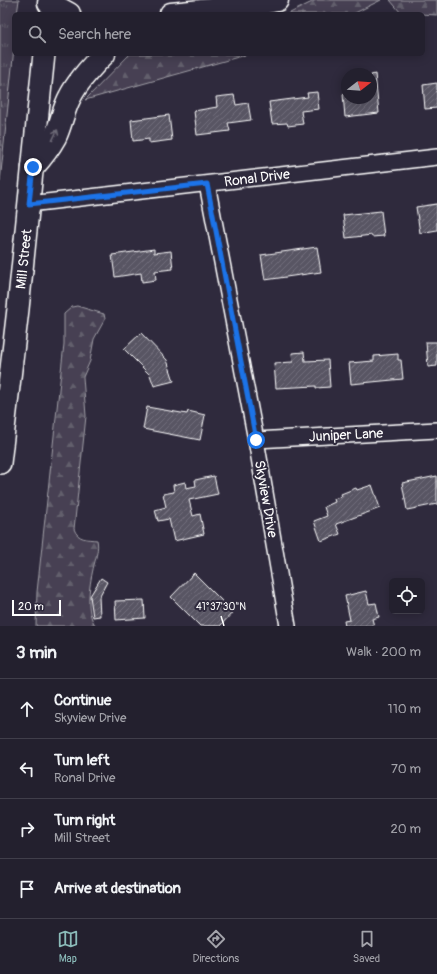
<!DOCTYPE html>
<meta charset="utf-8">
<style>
:root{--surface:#23202e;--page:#2f2d3a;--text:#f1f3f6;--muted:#a3a3aa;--line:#403e4a;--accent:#8bbbb9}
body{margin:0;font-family:Pangolin,sans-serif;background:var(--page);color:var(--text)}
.controls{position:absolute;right:12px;bottom:12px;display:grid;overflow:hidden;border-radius:6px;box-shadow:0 2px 10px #0003}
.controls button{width:36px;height:36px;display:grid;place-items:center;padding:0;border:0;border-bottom:1px solid var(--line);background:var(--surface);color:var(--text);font:20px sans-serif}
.compass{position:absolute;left:341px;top:68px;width:36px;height:36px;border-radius:50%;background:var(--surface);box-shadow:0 2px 10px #0003;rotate:73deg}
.scale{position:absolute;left:12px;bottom:10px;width:49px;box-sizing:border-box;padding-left:4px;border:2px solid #fff;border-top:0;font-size:11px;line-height:14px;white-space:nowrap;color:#fff;-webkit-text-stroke:3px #2f2a3d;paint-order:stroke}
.stop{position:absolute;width:12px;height:12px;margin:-9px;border:3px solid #1a73e8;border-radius:50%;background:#fff}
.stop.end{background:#1a73e8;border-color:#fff;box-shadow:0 1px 4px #0008}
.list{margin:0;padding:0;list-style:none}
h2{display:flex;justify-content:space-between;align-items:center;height:52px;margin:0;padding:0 16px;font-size:17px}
h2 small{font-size:13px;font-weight:400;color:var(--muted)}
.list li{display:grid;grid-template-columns:26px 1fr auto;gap:12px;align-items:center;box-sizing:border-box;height:60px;padding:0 16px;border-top:1px solid var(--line)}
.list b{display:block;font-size:15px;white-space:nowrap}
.list p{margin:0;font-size:13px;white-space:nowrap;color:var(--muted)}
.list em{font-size:13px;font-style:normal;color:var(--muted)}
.icon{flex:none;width:22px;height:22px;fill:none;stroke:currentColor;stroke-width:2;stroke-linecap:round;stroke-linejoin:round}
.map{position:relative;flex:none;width:437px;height:626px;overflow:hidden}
.search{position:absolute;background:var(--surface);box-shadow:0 2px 10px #0003;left:12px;right:12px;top:12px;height:44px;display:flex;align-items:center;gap:10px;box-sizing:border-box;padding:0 14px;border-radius:6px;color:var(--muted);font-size:15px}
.sheet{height:292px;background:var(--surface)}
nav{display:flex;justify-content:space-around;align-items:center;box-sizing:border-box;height:56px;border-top:1px solid var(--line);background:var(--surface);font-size:11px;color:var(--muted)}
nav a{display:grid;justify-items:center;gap:2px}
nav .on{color:var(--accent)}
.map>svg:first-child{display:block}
.grass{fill:url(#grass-tufts);stroke:#a2a0a8}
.forest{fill:url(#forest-firs);stroke:#a2a0a8}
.building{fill:url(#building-hatch);stroke:#fff}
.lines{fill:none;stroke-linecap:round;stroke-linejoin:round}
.street-casing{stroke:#fff;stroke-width:18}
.secondary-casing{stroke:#fff;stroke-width:24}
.highway-casing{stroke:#fff;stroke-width:25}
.street{stroke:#2f2a3d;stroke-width:15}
.secondary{stroke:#2f2a3d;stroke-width:21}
.highway{stroke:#2f2a3d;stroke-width:22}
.oneway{stroke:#6d6a77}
.route{stroke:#1a73e8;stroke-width:5}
.ticks{fill:none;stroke:#fff;stroke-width:1.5}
.labels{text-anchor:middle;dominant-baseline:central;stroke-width:4;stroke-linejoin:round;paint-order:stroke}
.street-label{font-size:14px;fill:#fff;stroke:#2f2a3d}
.ticks-label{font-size:10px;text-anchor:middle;fill:#fff;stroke:#2f2a3d;stroke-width:4;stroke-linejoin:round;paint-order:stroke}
</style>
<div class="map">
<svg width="437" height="626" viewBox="0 0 437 626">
<defs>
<pattern id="grass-tufts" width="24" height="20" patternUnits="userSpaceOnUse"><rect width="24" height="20" fill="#464152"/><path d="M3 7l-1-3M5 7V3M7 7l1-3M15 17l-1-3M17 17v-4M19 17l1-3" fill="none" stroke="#625e6c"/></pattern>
<pattern id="forest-firs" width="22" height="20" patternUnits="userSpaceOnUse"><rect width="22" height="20" fill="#464152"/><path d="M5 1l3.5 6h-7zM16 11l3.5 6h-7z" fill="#625e6c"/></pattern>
<pattern id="building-hatch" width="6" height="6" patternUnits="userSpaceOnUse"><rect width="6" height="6" fill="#595564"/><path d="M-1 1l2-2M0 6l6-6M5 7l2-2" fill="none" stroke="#726e7b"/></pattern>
</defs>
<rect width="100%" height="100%" fill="#2f2a3d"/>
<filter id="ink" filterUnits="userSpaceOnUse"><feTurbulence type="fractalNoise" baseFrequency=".025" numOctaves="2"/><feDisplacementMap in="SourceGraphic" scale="8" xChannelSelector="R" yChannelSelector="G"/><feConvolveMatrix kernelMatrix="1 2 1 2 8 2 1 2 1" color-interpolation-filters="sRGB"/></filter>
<g filter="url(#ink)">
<path class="grass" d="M 0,0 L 19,0 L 17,14 L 14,14 L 14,48 L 0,182 Z"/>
<g class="forest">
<path d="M 316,0 L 381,0 L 353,14 L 288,14 Z"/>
<path d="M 390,0 L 437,0 L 437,15 L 401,13 Z"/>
<path d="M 130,54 L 249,54 L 85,100 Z"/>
<path d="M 77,306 L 104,314 L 105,319 L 94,339 L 90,361 L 83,377 L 86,416 L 74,529 C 78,540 87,539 97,540 C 99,548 96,557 94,565 C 90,582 84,612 96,626 L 36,626 L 37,592 L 64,344 L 64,314 L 72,307 Z"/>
</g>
<g class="building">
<path d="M 375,74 L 379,113 L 345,117 L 343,94 L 347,94 L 347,98 L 371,98 L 371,75 Z"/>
<path d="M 437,83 L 437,108 L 425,109 L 423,85 Z"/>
<path d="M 317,92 L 319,109 L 301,111 L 303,124 L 288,126 L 287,123 L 272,124 L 269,102 L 308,97 L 307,93 Z"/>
<path d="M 234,95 L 236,105 L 248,103 L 251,120 L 228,123 L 230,131 L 197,135 L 194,111 L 217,107 L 216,97 Z"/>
<path d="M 169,115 L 172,140 L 149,143 L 149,139 L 133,141 L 131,120 Z"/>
<path d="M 437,204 L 437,230 L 420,233 L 416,207 Z"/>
<path d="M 381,211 L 384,236 L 372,237 L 372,235 L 346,238 L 343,215 Z"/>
<path d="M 317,247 L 321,272 L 265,280 L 261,255 Z"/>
<path d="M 154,249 L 154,253 L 171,251 L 173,269 L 155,271 L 156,280 L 142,282 L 141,273 L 115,277 L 112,255 Z"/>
<path d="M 141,333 L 167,360 L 174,381 L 154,386 L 150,375 L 124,349 Z"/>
<path d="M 426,342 L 437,342 L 437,366 L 428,367 Z"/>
<path d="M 304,352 L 305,361 L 328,360 L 330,387 L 316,388 L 316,386 L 276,388 L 274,363 L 293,362 L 292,353 Z"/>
<path d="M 398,354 L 398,360 L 401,360 L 403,379 L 351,384 L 349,363 L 374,361 L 374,356 Z"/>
<path d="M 147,407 L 187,414 L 188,411 L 205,415 L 200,440 L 143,429 Z"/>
<path d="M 214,476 L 218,494 L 189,500 L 193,516 L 200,514 L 204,534 L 174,541 L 169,519 L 158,521 L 155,510 L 166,507 L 163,494 L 174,492 L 173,485 L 185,482 L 186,488 L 196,486 L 195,480 Z"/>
<path d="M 437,476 L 437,504 L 407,510 L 402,483 Z"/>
<path d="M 372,485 L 380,508 L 336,524 L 340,534 L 321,541 L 314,521 L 327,516 L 324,507 L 335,502 L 334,499 L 342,496 L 341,494 L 356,488 L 357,490 Z"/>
<path d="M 194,573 L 233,612 L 220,626 L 200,626 L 171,597 Z"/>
<path d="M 101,578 L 107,582 L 99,597 L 100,616 L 93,617 L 90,596 Z"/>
<path d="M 366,591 L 369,604 L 376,603 L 379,617 L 372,619 L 374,626 L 345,626 L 344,621 L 350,620 L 345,596 Z"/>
<path d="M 144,600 L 145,618 L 116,620 L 115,601 Z"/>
</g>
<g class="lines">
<defs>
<g id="street">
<path d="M 207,184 L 256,440 L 288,626"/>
<path d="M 29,204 L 437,157"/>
<path d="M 256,440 L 437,430"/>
</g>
<path id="secondary" d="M 0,463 L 18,309 L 44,54"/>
<g id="highway">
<path d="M 49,3 L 69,14"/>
<path d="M 171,14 L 242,7 L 277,0"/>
<path d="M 33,167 C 41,158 49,148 55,137 C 61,125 63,110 70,97 C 78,81 91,67 104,54"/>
</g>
</defs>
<use href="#street" class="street-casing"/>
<use href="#secondary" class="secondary-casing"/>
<use href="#highway" class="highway-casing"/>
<use href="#street" class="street"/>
<use href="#secondary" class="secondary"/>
<use href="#highway" class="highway"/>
</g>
<defs><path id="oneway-shaft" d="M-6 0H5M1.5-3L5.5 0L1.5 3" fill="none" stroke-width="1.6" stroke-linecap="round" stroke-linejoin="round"/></defs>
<use class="oneway" href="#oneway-shaft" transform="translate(55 135) rotate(-65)"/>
</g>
<g class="lines" filter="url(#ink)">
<path class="route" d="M 33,167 L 29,204 L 207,184 L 256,440"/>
</g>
<path class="ticks" d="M 221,616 L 224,626"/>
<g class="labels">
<g class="street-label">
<text transform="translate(257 178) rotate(-7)">Ronal Drive</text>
<text transform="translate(24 259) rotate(-84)">Mill Street</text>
<text transform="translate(346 435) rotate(-3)">Juniper Lane</text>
<text transform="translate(266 499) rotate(80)">Skyview Drive</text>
</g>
</g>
<g class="ticks-label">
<text x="221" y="610">41°37'30"N</text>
</g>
</svg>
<div class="controls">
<button><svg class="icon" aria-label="locate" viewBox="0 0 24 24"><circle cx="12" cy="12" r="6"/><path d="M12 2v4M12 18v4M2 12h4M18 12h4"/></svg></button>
</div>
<svg class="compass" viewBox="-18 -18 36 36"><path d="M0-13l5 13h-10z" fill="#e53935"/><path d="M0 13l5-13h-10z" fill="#a3a3aa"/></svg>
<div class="scale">20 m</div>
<div class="stop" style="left:256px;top:440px"></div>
<div class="stop end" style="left:33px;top:167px"></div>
<div class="search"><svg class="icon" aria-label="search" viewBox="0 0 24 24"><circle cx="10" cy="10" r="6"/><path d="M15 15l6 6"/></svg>Search here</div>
</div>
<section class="sheet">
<h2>3 min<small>Walk · 200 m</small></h2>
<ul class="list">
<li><svg class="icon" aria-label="ahead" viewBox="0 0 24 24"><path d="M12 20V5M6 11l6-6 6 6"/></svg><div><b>Continue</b><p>Skyview Drive</p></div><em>110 m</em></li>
<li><svg class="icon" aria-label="left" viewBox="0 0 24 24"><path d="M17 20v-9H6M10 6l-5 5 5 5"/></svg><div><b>Turn left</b><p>Ronal Drive</p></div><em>70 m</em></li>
<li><svg class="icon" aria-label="right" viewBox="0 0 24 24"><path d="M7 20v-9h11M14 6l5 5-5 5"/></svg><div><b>Turn right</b><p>Mill Street</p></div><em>20 m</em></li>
<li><svg class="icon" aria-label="arrive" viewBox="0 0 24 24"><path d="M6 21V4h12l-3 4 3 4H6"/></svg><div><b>Arrive at destination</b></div></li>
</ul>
</section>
<nav>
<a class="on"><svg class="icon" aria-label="map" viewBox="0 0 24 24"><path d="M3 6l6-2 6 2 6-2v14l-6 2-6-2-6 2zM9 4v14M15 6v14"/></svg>Map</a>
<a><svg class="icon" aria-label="directions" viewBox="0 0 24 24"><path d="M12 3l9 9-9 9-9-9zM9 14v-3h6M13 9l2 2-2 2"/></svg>Directions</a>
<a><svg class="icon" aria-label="saved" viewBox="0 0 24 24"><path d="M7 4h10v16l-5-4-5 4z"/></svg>Saved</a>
</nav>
